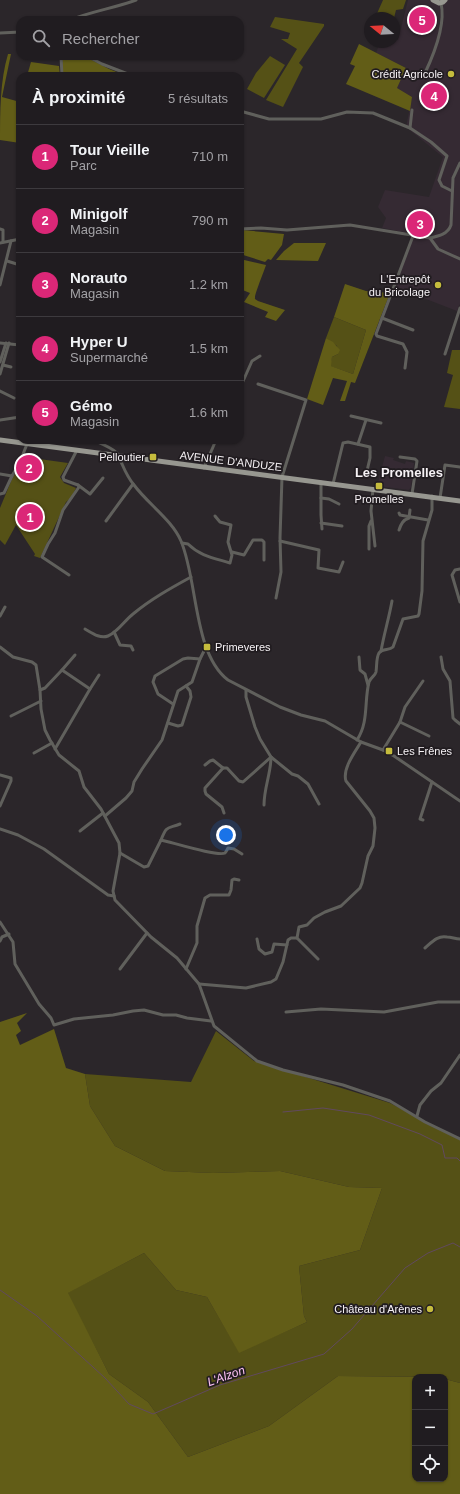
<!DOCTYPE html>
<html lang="fr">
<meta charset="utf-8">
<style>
:root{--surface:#201c20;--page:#2d292d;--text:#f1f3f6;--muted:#a2a1a5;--line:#3d3a3e;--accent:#db2777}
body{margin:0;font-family:Helvetica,sans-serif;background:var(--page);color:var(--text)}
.controls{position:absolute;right:12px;bottom:12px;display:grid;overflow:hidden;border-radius:8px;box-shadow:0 1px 3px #0004}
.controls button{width:36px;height:36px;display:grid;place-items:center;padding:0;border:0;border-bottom:1px solid var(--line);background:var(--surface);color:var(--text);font:20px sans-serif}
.compass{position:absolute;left:364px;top:12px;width:36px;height:36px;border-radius:50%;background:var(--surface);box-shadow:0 1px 3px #0004;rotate:288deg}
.you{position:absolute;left:226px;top:835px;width:14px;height:14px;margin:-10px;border:3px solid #fff;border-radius:50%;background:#1a73e8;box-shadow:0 0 0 6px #1a73e833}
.badge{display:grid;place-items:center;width:26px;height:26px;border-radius:50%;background:var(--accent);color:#fff;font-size:13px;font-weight:700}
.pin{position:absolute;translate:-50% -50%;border:2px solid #fff;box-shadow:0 1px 4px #0006}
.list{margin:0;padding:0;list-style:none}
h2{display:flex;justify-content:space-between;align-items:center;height:52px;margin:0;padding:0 16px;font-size:17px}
h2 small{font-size:13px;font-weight:400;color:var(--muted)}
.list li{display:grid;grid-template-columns:26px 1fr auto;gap:12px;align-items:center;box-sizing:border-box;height:64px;padding:0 16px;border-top:1px solid var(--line)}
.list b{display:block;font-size:15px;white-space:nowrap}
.list p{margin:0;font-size:13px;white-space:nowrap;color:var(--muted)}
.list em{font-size:13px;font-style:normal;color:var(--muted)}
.icon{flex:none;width:22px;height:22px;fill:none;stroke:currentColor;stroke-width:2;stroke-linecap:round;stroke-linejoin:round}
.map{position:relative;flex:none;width:460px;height:1494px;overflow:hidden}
.search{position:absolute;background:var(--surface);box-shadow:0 1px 3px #0004;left:16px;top:16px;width:228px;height:44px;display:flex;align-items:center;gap:10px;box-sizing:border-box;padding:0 14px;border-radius:12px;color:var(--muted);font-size:15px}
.panel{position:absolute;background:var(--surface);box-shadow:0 1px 3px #0004;left:16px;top:72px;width:228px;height:372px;border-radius:12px}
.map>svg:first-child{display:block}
.built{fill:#352a33}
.green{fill:#555116}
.forest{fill:#625d17}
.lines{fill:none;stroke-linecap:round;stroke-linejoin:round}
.stream{stroke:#61495f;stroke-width:1}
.minor{stroke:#60605c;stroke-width:3}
.primary{stroke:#979790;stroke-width:5}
.poi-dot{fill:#c5bc3d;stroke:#211c20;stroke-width:1.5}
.labels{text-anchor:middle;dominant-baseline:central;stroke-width:3.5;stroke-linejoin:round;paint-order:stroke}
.poi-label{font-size:11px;fill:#f6f2f5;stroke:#211c20;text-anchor:end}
.street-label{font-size:11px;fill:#f6f2f5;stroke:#211c20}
.water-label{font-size:12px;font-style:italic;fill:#fbc0f3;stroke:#211c20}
.quarter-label{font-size:13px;font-weight:bold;fill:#f6f2f5;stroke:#211c20}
</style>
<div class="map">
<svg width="460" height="1494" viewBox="0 0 460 1494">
<rect width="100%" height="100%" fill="#2b262a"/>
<g class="built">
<path d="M 408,0 L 460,0 L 460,304 L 457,311 L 395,287 L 414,234 L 382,228 L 386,218 L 378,207 L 385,190 L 429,197 L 443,157 L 406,127 L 412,97 L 396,88 L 406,68 L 376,53 L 380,42 L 394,42 L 394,39 L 398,40 Z"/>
<path d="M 385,456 L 394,458 L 393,460 L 405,464 L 406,461 L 414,463 L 411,487 L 409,490 L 377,486 Z"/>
</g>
<g class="green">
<path d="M 383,0 L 406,0 L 403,9 L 396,10 L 394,18 L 375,18 Z"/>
<path d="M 275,17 L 324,24 L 324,26 L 299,63 L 303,67 L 283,107 L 266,100 L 297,49 L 281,39 L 288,39 L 290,33 L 270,27 Z"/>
<path d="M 270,56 L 285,65 L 264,98 L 247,89 L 256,73 Z"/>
<path d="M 334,317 L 366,330 L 353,374 L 330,366 L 332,357 L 338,354 L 337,346 L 326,338 Z"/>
<path d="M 452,350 L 460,350 L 460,409 L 444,407 L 453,375 L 447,373 Z"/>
<path d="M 32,458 L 68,463 L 60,477 L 64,483 L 76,488 L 71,498 L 66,502 L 40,558 L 34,556 L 35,554 L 16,525 L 5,545 L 0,540 L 0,508 L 12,479 L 20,466 L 26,463 L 28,464 L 28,461 Z"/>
<path d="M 216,1031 L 254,1061 L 390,1103 L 460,1140 L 460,1383 L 445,1379 L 445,1377 L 338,1376 L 269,1426 L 188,1457 L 148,1402 L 109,1374 L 67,1293 L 144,1253 L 176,1290 L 207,1297 L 239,1352 L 307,1322 L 304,1316 L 299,1266 L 360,1250 L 382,1188 L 349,1187 L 280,1171 L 213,1173 L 165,1171 L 115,1146 L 90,1106 L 85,1074 L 191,1082 Z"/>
</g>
<g class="forest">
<path d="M 359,44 L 406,68 L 397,88 L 412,97 L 410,111 L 346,84 L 355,66 L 350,64 Z"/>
<path d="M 8,54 L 11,54 L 2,97 L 20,102 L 20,143 L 0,140 C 0,111 0,81 8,54 Z"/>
<path d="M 62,56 L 84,56 L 109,69 L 127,76 L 63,76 Z"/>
<path d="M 31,62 L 59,66 L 60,76 L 27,76 Z"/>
<path d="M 242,230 L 284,234 L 282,245 L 271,260 L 268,259 L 265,262 L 240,254 L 240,237 Z"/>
<path d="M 294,243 L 326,243 L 318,261 L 276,260 L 284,251 Z"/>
<path d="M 240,259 L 266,265 C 264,272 254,295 255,299 L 258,301 L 285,310 L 276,321 L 265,317 L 268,312 L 244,302 L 250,293 L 240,289 Z"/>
<path d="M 345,284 L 366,291 L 390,293 L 355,383 L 351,382 L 345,401 L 340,401 L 347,381 L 333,378 L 323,405 L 307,399 L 326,338 L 333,342 L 340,350 L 338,354 L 332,357 L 331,366 L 353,374 L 366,330 L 334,317 Z"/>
<path d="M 27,1013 L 17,1023 L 21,1031 L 16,1035 L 20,1045 L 54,1029 L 66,1068 L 85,1074 L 90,1106 L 115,1146 L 165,1171 L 213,1173 L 280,1171 L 349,1187 L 382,1188 L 360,1250 L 299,1266 L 304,1316 L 307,1322 L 239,1353 L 207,1297 L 176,1290 L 144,1253 L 68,1293 L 109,1374 L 148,1402 L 188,1457 L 269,1426 L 338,1376 L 437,1377 L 415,1377 L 415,1479 L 445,1479 L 445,1379 L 460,1383 L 460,1494 L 0,1494 L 0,1022 Z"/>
</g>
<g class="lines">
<g class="stream">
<path d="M 283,1112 L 323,1108 L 369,1115 L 420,1134 L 442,1145 L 445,1158 L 457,1158 L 460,1161"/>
<path d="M 0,1290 L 37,1316 L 105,1378 L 129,1404 L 153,1414 L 220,1385 L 324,1354 L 352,1329 L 405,1268 L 428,1253 L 453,1243 L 460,1247"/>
</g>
<g class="minor">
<path d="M 70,20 C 92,11 115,8 136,0"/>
<path d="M 0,33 L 20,32"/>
<path d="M 61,56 L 62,76"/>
<path d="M 87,56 L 102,64 L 133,76"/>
<path d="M 425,73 C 434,54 446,25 441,3"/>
<path d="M 240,111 L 269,119 L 321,119 L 347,112 L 373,113 L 410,128 L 431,142 L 447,156 L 439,180 L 442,186 L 452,191"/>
<path d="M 410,128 L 412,110"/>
<path d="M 0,229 L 3,230 L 3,242"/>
<path d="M 240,229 L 261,228 L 287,230 L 350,225 L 430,238 C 439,236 448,234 451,225 L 453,178 L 460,163"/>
<path d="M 430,238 L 438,249 L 460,259"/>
<path d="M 0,243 L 20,239"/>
<path d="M 7,261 L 20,265"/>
<path d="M 0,285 L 11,241"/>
<path d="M 382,318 L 413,330"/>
<path d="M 0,343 L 20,345"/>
<path d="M 445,354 L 460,308"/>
<path d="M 0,362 L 6,343"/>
<path d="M 3,365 L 11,367"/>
<path d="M 405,368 L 407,352 L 403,344 L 377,336 L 376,334 L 413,236"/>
<path d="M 0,374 L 9,343"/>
<path d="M 258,384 L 306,400 L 282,477 L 280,538 L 281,572 L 276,598"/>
<path d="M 240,388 L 252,361 L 260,356"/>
<path d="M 0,391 L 14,398"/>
<path d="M 351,416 L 381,423"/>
<path d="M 0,420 L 20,417"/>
<path d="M 93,440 C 100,443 111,447 117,453 C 120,456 120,460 122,464 C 125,471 129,479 134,485 C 148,504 172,520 181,541 C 198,581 193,653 228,680 L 280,707 L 301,715 L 325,721 L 361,742 L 383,750 L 394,756 L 460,801"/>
<path d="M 358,444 L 366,420"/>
<path d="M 400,457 L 415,459 L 417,461 L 412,494"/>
<path d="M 204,468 L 216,440"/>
<path d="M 0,474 L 12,476 L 20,462 L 27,444"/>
<path d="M 321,482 L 321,515 L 322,529"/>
<path d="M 333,484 L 343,443 L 348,442 L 370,447 L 370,458 L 367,471"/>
<path d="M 78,485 L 90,494 L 103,478"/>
<path d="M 373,489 L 371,511 L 375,546"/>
<path d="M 0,494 L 4,493 L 12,476"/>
<path d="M 321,498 L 329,499 L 339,504"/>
<path d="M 440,498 L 445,465 L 460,467"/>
<path d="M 399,513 L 400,515 L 428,520"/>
<path d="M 106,521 L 133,484"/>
<path d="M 321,523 L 342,526"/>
<path d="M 399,530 C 401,524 403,520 409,518 L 410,510"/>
<path d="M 280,541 L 319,550 L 318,568 L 339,572 L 343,562"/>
<path d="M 182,543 L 188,544 C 200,556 214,558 230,563 L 232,555 L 228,542 L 231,525 L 220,522 L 215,516"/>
<path d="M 369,549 L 369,526 L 371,521"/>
<path d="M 232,552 L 244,555 L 253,540 L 262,540 L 264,542 L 264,560"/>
<path d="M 460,569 L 455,570 L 452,575 L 460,602"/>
<path d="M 69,575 L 42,557 L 48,544 L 55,533 L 63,510 L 79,487 L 78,485 L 64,480 L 63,477 L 77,450"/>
<path d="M 0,616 L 5,607"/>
<path d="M 85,629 C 92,633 100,639 108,636 C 118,632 125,620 133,614 C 151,599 171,588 191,577"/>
<path d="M 114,632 L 120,645 L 131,646 L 133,650"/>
<path d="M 0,647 L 13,657 L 32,662 L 36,665 L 40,690 L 41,709 L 45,730 L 50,740 L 59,755 L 79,771 L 84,787 L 101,809 L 119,843 L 120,853 L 113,891 L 115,900 L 151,937 L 177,958 L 199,984 L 214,1026 L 257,1061 L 283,1070 L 343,1085 L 390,1101 L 425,1122 L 460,1139"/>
<path d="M 381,651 C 384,634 389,618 392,601"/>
<path d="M 359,657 L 360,670 L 365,674 L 368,685"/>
<path d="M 441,657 L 443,669 L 450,681 L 453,718 L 455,720 L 460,724"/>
<path d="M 62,670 L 75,655"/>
<path d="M 90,689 L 99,675"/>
<path d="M 40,690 L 45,688 L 62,670 L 90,689 L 55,749"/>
<path d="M 246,690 L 246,697 L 255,727 L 260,739 L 271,757 L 292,774 L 298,776 L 308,784 L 319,804"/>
<path d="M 173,704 L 158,694 L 153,682 L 155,676 L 183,659 L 188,658 L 200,659"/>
<path d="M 11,716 L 41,701"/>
<path d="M 400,722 L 405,707 L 423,681"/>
<path d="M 168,723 L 178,726 L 182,725 L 191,697 L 190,691 L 186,686"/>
<path d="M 357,740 C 369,722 364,701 369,682 C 371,677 375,676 376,672 C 377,666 376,658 379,653 C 383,648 389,651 393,647 L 403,619 L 418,616 L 419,614 L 422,591 L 423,541 L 432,510 L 432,496"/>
<path d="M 383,750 L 400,722 L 429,736"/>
<path d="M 34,753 L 52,743"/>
<path d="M 205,765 L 210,761 L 213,760 L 223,768"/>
<path d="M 0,775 L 11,778 L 11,781 L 0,806"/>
<path d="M 264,805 C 264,788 271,773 271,757"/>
<path d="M 224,813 L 222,807 L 206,794 L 205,791 L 205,788 L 223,768 L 227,768 L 239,781 L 243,782 L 271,757"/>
<path d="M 105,816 L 126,798 L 132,791 L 134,782 L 142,769 L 162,740 L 178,691 L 192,682 L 200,659 L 206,647"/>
<path d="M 423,820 L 420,819 L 432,782"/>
<path d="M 0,829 L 18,835 L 44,849 L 108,895 L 114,896"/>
<path d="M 80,831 L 103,813"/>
<path d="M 161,840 C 167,825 167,829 180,824"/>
<path d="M 120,853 L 144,867 L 148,866 L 161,840 C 171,842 218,857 225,853 C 226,852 227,850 228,848 L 234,849 L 242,854"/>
<path d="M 0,922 L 13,942 L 15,964 L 39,1004 L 51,1018 L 54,1025 L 74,1019 L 113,1015 L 133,1011 L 144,1010 L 163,1015 L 176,1015 L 187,1018 L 211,1021"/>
<path d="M 257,939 L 259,949 L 265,954 L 272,952 L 274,944 L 287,945"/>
<path d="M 0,941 L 2,937 L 9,934"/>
<path d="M 425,948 C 432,942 438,935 447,937 C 452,937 455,939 460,939"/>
<path d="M 318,959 L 297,938 L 299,927 L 307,925 L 314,918 L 325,912 L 341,906 L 360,888 L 362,883 L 368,856 L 373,846 L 375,828 L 374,818 L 370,811 L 346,781 C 342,769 355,752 361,742"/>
<path d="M 120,969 L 147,933"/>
<path d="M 186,969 L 197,943 L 197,926 L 205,898 L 210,895 L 229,895 L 231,890 L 232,880 L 234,879 L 239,880"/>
<path d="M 199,984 L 246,988 L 271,982 L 276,979 L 283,962 L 288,940 L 291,938 L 297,938"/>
<path d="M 286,1012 L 321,1009 L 384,1012 L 438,1002 L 460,1002"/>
<path d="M 417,1116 L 420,1105 L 431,1091 L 441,1083 L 460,1055"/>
</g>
<g class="primary">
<path d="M 433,0 L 439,3 L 443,2 L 445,0"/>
<path d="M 0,440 L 460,501"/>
</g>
</g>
<g class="poi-dot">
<circle cx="451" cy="74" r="4"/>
<circle cx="438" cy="285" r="4"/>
<rect x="149" y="453" width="8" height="8" rx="2"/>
<rect x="375" y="482" width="8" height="8" rx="2"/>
<rect x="203" y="643" width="8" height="8" rx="2"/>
<rect x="385" y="747" width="8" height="8" rx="2"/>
<circle cx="430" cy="1309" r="4"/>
</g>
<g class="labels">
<g class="poi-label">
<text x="443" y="74">Crédit Agricole</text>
<text x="430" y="279">L'Entrepôt<tspan x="430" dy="13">du Bricolage</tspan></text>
<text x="145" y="457">Pelloutier</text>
<text x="379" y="499" text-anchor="middle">Promelles</text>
<text x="215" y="647" text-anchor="start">Primeveres</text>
<text x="397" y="751" text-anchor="start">Les Frênes</text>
<text x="422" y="1309">Château d'Arènes</text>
</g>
<g class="street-label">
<text transform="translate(231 461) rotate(7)">AVENUE D'ANDUZE</text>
</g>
<g class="water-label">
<text transform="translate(226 1376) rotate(-19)">L'Alzon</text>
</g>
<g class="quarter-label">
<text x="399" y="472">Les Promelles</text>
</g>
</g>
</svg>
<div class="controls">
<button>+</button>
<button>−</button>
<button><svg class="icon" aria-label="locate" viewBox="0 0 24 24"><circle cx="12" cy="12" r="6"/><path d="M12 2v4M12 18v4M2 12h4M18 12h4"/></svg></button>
</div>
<svg class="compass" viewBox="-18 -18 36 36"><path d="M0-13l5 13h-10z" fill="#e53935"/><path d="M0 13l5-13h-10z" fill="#a2a1a5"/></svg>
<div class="you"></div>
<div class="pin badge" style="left:30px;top:517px">1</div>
<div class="pin badge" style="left:29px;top:468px">2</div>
<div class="pin badge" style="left:420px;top:224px">3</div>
<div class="pin badge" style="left:434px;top:96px">4</div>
<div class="pin badge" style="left:422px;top:20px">5</div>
<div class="search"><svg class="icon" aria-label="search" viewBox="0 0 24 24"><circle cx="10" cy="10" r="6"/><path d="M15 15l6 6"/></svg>Rechercher</div>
<section class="panel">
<h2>À proximité<small>5 résultats</small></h2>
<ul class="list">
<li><span class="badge">1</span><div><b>Tour Vieille</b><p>Parc</p></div><em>710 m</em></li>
<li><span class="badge">2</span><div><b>Minigolf</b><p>Magasin</p></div><em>790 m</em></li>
<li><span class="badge">3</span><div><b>Norauto</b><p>Magasin</p></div><em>1.2 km</em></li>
<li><span class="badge">4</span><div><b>Hyper U</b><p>Supermarché</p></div><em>1.5 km</em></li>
<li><span class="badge">5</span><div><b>Gémo</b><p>Magasin</p></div><em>1.6 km</em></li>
</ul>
</section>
</div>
